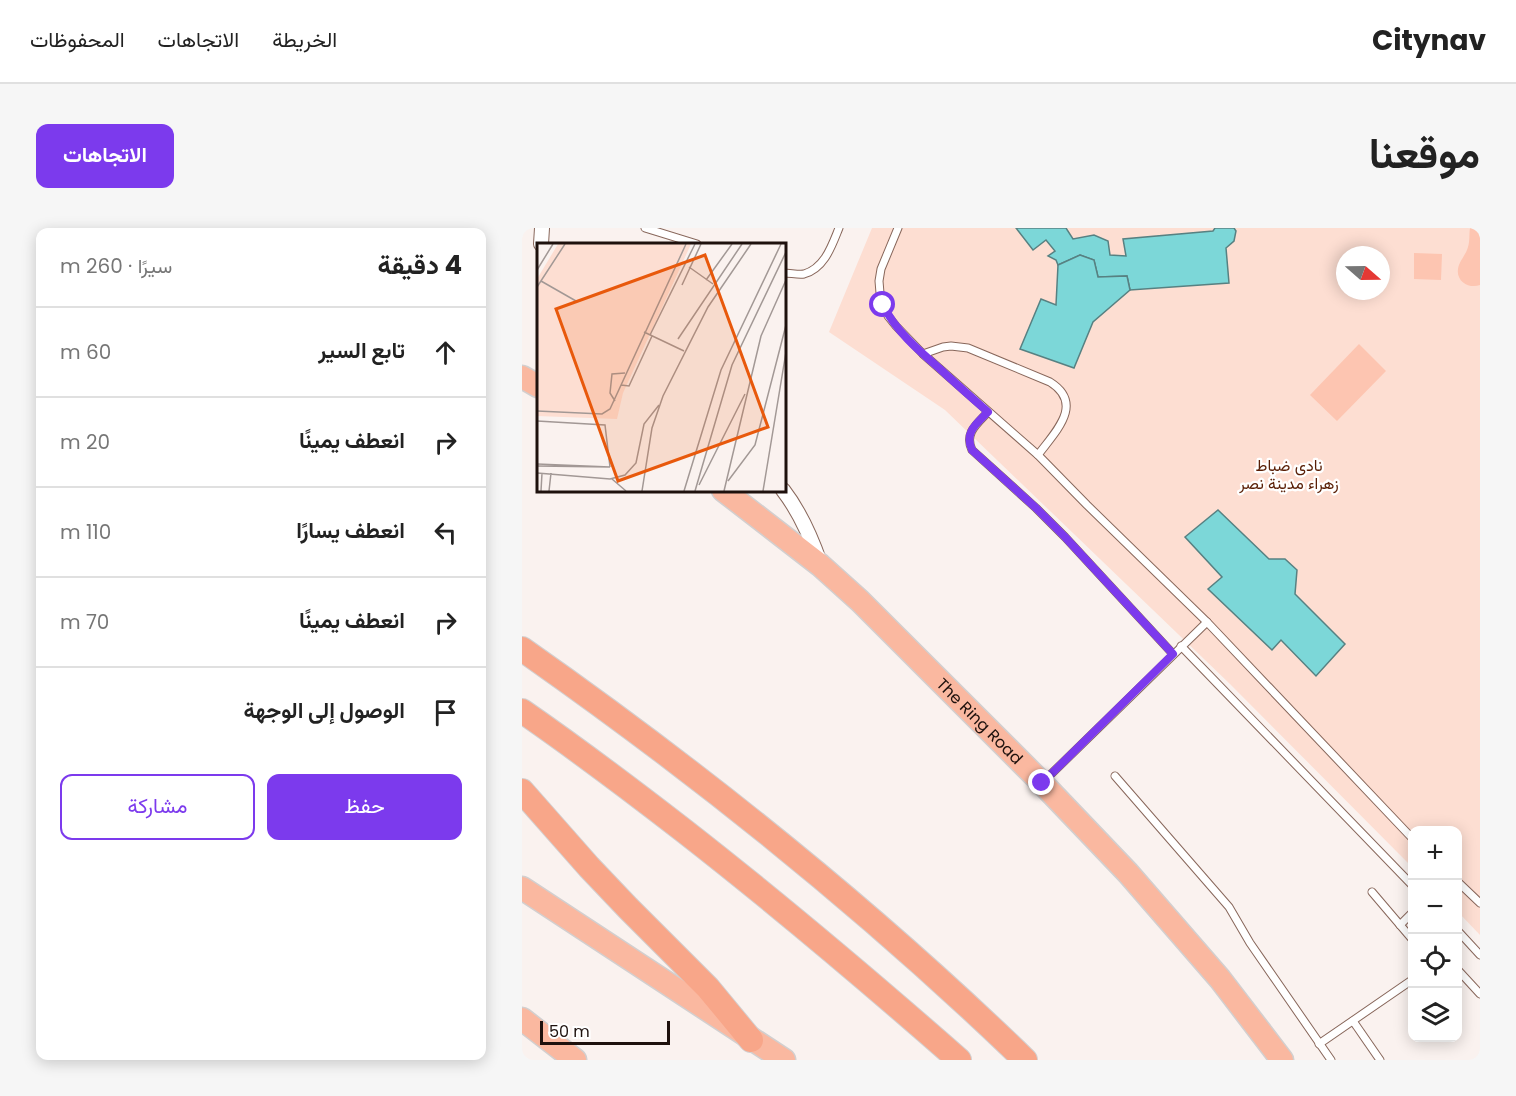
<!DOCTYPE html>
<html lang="ar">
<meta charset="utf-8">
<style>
:root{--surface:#fff;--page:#f6f6f6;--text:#222;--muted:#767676;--line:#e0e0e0;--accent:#7c3aed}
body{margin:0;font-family:Poppins,Vazirmatn,sans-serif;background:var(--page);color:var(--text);direction:rtl}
.controls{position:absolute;right:18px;bottom:18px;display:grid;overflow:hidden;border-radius:12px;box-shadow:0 3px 15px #0003}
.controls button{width:54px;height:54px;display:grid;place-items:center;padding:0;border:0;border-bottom:2px solid var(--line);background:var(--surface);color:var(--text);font:30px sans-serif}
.compass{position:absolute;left:814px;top:18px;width:54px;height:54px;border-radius:50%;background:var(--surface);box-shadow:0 3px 15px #0003;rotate:110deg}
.scale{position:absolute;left:18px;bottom:15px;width:130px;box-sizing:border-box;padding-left:6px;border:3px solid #1e110d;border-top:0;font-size:16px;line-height:21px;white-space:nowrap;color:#1e110d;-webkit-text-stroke:4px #fff;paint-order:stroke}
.stop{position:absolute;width:18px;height:18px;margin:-14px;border:4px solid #7c3aed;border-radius:50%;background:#fff}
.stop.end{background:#7c3aed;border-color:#fff;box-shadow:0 2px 6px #0008}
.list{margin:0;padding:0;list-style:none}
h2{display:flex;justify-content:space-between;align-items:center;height:78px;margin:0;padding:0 24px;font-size:26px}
h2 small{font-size:20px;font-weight:400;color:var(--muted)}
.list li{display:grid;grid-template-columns:39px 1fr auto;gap:18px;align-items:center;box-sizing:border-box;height:90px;padding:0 24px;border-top:2px solid var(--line)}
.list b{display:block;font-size:22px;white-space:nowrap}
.list em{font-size:20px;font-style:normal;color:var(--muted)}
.actions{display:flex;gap:12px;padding:18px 24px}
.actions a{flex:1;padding:14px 0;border:2px solid var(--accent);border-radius:12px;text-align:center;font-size:21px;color:var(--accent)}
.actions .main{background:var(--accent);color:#fff}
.icon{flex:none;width:33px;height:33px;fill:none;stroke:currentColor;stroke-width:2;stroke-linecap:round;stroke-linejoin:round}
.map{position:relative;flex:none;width:958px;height:832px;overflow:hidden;direction:ltr;border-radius:12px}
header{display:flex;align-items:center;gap:36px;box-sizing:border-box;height:84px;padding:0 30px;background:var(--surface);border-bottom:2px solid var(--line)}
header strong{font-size:28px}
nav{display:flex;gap:33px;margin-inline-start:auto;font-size:21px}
.intro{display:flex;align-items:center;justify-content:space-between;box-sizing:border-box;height:144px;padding:0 36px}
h1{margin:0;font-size:42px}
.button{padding:15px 27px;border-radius:12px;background:var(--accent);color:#fff;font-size:21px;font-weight:700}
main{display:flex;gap:36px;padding:0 36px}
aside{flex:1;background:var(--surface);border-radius:12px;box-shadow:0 3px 15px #0003}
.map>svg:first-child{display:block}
.green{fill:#fdded2;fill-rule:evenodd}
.water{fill:#fdc5b1}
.building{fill:#7cd7d8;stroke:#578182;stroke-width:1.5}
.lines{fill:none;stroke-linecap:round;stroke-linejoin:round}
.service-casing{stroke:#88675b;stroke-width:9}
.minor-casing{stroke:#88675b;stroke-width:16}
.trunk-casing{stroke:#d2cfcf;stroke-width:25}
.motorway-casing{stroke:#d2cfcf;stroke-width:26}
.service{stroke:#fff;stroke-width:7}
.minor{stroke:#fff;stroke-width:14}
.trunk{stroke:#fab8a0;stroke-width:22}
.motorway{stroke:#f8a689;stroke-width:24}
.route{stroke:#7c3aed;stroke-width:8}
.labels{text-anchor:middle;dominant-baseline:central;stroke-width:4.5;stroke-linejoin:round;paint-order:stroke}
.park-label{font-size:16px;fill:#591e05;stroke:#fff}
.street-label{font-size:16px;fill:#1e110d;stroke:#fff}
.inset-road{fill:none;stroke:#a29895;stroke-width:1.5}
.view{fill:#e8590c;fill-opacity:0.15;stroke:#e8590c;stroke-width:3}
.inset-edge{fill:none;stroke:#1e110d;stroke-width:3}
</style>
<header>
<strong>Citynav</strong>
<nav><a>الخريطة</a><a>الاتجاهات</a><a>المحفوظات</a></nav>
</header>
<div class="intro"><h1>موقعنا</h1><a class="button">الاتجاهات</a></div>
<main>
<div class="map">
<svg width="958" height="832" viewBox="0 0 958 832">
<rect width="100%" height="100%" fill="#faf2ef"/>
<path class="green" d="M 350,0 L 958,0 L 958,707 L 936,684 L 936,602 L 890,602 L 890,639 L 708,456 L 423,182 L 307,104 ZM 823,27 L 859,27 L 859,63 L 823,63 Z"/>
<g class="water">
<path d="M 948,0 L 958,0 L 958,57 C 948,61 934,54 936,41 C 937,33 944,27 946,19 C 948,13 947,6 948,0 Z"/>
<path d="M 892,25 L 920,26 L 919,52 L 892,51 Z"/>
<path d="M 837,116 L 864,143 L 815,193 L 788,167 Z"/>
</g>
<g class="building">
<path d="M 494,0 L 544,0 L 551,11 L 572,7 L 586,13 L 588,27 L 604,28 L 601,11 L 691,3 L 693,0 L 712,0 L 714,3 L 712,13 L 704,20 L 707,55 L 608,62 L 605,48 L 576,49 L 572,32 L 558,27 L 536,37 L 534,32 L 526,28 L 533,23 L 524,12 L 511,22 Z"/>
<path d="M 558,27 L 572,32 L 576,49 L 605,48 L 608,62 L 571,94 L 552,140 L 498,121 L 519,71 L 534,77 L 536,37 Z"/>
<path d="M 696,282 L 747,331 L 763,331 L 775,342 L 773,366 L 823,416 L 794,448 L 759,412 L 750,422 L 686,361 L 700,349 L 663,309 Z"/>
</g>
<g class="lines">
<defs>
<g id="service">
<path d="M 123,0 L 175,16"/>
<path d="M 376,0 L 359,41 L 357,53 L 358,65 L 361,77 L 366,88 L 374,98 L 401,126 L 516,227 L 565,277 L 685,394 L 890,610"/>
<path d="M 262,45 C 268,45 277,47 282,46 C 303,40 310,17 317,0"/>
<path d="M 401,126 L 421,119 L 429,118 L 446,120 L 528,154 C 563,176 533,204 516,227"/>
<path d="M 466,184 C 455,196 442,205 450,222 L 514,280 L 543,309 L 651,426"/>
<path d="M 659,418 L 890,657"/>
<path d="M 593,548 L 707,679 L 728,715 L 809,832"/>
<path d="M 523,552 L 685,394"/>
<path d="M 936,654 L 958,675"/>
<path d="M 850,664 L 890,711"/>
<path d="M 878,697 L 890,685"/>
<path d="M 936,703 L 958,727"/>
<path d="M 936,742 L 958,766"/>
<path d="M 831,793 L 858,832"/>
<path d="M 797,816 L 890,752"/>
</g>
<g id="minor">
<path d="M 19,16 L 20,0"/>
<path d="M 261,262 C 278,284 289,309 298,335"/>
</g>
<g id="trunk">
<path d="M 0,149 L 16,158"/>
<path id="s1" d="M 201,262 L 298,337 L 338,373 L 520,555 L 606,645 L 698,751 L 760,832"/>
<path d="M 0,660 L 262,832"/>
<path d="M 0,791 L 53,832"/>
</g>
<g id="motorway">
<path d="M 0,421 C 177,545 347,681 503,832"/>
<path d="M 0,483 C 55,521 108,561 161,602 C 256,676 347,753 437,832"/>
<path d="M 0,563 L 67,639 L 106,680 L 186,760 L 229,812"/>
</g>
</defs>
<use href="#service" class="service-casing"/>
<use href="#minor" class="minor-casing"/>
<use href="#trunk" class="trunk-casing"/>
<use href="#motorway" class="motorway-casing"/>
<use href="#service" class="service"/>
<use href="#minor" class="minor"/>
<use href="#trunk" class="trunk"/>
<use href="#motorway" class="motorway"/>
</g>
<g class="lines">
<path class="route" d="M 361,77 C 373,102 396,122 417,140 C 433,155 449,169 466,184 C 454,196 442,205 450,222 L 514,280 L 543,309 L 651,426 L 520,555"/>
</g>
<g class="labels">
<g class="park-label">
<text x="767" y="237">نادى ضباط<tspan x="767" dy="18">زهراء مدينة نصر</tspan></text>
</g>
<g class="street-label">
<text stroke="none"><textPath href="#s1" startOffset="346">The Ring Road</textPath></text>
</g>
</g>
<g transform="translate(15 15)">
<rect width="249" height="249" fill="#faf2ef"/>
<path d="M 21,1 L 154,1 L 86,150 L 80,176 L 0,173 L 0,36 Z" fill="#fdded2"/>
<path class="inset-road" d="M 152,24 L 176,41M 0,27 L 16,1M 169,37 L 195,1M 4,38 L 39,58M 145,42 L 164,1M 0,44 L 28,1M 107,89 L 147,108M 113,92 L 158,1M 141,96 L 205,1M 84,142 L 92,143 L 115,93M 78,158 L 73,150 L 75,131 L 88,130M 0,168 L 65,171 L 73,166 L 149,1M 0,178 L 68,182 L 73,224M 0,221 L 73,224M 0,223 L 73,224M 0,230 L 73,236 L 88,232 L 99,220 L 107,181 L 122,162M 75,236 L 89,248M 191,238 L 218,202 L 249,82M 162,242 L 208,151M 4,248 L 5,230M 12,248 L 14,230M 105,248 L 115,185 L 126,153 L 171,64 L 214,1M 147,248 L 184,127 L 244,1M 158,248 L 195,122 L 249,9M 187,248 L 224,93 L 249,37M 226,248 L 249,109"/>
<path class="view" d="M 168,12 L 231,184 L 81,238 L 19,66 Z"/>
<rect width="249" height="249" class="inset-edge"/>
</g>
</svg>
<div class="controls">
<button>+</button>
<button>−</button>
<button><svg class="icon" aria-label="locate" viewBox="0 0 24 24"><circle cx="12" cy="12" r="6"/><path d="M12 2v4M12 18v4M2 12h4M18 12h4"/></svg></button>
<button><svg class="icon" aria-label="layers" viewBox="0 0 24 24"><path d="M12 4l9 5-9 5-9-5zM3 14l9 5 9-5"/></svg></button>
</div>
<svg class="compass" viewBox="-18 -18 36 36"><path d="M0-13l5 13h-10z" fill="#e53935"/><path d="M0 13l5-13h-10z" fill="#767676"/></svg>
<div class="scale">50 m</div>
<div class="stop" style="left:361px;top:77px"></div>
<div class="stop end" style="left:520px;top:555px"></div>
</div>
<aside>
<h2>4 دقيقة<small>سيرًا · 260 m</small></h2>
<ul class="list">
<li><svg class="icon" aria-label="ahead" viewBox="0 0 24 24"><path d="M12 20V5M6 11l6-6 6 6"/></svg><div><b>تابع السير</b></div><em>60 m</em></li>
<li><svg class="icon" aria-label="right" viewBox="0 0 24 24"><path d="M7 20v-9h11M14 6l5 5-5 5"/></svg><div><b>انعطف يمينًا</b></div><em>20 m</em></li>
<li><svg class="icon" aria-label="left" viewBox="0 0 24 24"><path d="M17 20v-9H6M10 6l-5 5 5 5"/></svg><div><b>انعطف يسارًا</b></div><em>110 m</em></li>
<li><svg class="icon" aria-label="right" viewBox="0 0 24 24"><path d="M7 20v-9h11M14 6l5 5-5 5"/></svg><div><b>انعطف يمينًا</b></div><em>70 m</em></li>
<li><svg class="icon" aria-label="arrive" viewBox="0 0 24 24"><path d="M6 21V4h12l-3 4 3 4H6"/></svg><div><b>الوصول إلى الوجهة</b></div></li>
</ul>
<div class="actions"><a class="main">حفظ</a><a>مشاركة</a></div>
</aside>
</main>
